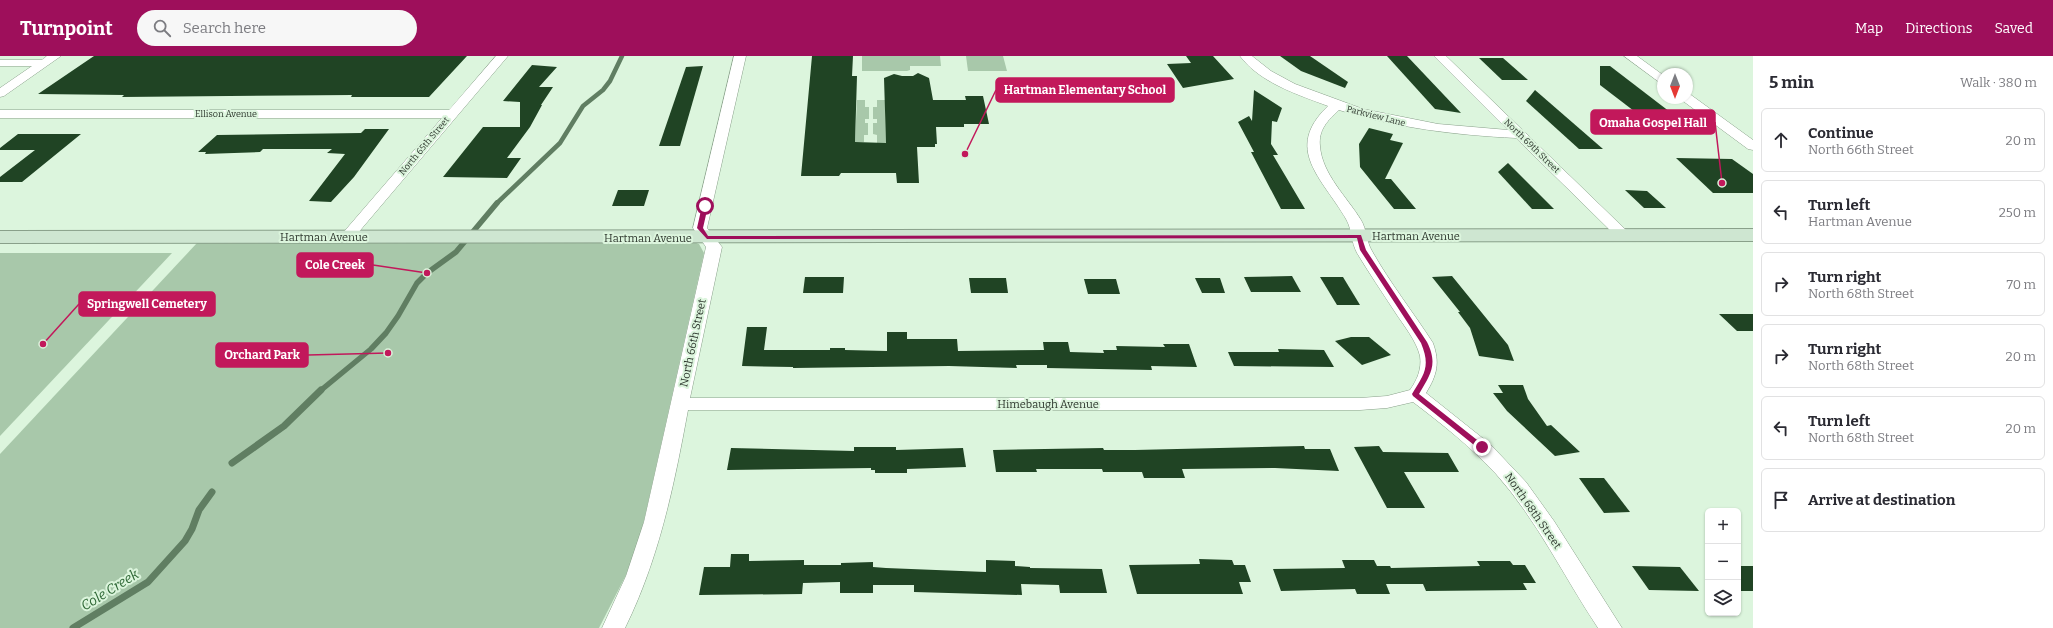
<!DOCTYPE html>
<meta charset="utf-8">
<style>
:root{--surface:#fff;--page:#f7f7f7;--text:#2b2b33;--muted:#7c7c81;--line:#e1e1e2;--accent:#9e0f5b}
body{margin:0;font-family:Bitter,serif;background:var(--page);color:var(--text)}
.controls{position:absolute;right:12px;bottom:12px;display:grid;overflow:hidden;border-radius:6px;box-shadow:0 1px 3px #0004}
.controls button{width:36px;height:36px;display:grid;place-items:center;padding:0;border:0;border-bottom:1px solid var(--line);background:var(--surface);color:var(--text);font:20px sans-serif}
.compass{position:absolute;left:1657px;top:12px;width:36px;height:36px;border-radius:50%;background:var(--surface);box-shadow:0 1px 3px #0004;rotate:180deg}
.stop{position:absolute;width:12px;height:12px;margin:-9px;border:3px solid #9e0f5b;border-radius:50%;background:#fff}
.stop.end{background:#9e0f5b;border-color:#fff;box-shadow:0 1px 4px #0008}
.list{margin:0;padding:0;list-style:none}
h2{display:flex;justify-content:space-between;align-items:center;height:52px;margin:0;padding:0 16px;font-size:17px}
h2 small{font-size:13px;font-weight:400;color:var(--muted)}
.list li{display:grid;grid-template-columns:26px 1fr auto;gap:12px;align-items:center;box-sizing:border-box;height:64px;margin:0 8px 8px;padding:0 8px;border:1px solid var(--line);border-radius:6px}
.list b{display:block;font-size:15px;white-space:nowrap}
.list p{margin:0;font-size:13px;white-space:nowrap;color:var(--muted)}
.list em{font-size:13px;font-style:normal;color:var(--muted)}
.icon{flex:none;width:22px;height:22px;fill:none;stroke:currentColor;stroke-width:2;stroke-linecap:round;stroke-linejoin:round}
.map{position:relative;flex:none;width:1753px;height:572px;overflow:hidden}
header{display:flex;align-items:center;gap:24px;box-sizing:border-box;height:56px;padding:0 20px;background:var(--accent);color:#fff}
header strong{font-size:19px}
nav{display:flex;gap:22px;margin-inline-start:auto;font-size:14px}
.search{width:280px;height:36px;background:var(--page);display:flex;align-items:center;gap:10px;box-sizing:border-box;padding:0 14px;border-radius:22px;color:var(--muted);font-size:15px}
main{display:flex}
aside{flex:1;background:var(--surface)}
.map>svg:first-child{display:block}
.green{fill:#a8c8aa}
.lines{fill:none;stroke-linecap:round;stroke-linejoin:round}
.stream-far2{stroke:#607e62;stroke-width:4.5}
.stream-far1{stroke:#607e62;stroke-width:5.5}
.stream{stroke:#607e62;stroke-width:7}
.building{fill:#204424}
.minor-casing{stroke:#89a08a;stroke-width:1}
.secondary-casing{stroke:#89a08a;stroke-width:2}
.minor{fill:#fff;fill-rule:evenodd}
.secondary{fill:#cee6d1;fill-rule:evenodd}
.route{fill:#9e0f5b}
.labels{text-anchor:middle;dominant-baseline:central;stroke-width:4;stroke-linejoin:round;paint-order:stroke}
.far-street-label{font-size:9px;fill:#2d362d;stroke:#dcf5dd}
.street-label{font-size:11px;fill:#2d362d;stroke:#dcf5dd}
.near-water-label{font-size:14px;font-style:italic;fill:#2d6634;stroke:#dcf5dd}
.leader{fill:none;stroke:#c2185b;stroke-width:1.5}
.callout-dot{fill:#c2185b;stroke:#dcf5dd;stroke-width:1.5}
.callout{fill:#c2185b;stroke:#c2185b;stroke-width:1.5}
.callout-label{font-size:12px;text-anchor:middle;font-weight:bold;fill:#fff}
</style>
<header>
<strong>Turnpoint</strong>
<div class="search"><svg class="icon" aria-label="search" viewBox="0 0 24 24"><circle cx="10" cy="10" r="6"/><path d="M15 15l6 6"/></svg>Search here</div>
<nav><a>Map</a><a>Directions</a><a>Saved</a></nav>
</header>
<main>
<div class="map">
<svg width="1753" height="572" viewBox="0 0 1753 572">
<rect width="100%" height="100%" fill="#dcf5dd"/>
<g class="green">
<path d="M 862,0 L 940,0 L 941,10 L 910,10 L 910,14 L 907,15 L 862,15 Z"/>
<path d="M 966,0 L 1003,0 L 1007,15 L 968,15 Z"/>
<path d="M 857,44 L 865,44 L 865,51 L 869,51 L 869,63 L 865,63 L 865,67 L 868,67 L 868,79 L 864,79 L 864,86 L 855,86 Z"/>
<path d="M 877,44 L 885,44 L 886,87 L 877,87 L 877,79 L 873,78 L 873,67 L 877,67 L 877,63 L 873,63 L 873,51 L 877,51 Z"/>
<path d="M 694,186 L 699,188 L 704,197 L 640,482 L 626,519 L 599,572 L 0,572 L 0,398 L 197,187 Z"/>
<path d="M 0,197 L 172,197 L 0,380 Z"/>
</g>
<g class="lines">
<path class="stream-far2" d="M 496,148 L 560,87 L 583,50 L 603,34 L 610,25 L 622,0"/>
<path class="stream-far1" d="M 320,335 L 371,293 L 386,277 L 398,260 L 417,227 L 427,217 L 456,196 L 497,147"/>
<g class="stream">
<path d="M 232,407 L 284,370 L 321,334"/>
<path d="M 73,572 L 148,526 L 185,485 L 192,473 L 199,454 L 212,436"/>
</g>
</g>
<g class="building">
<path d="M 94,0 L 467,0 L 429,41 L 351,41 L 352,39 L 122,41 L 124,39 L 38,38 Z"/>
<path d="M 812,0 L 853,0 L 852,20 L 857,20 L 855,86 L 886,87 L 884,22 L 894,18 L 902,20 L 913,20 L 918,17 L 929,22 L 933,44 L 966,44 L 965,40 L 983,40 L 989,68 L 964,68 L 964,71 L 936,71 L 937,88 L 935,88 L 935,91 L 917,91 L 919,127 L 897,127 L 896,117 L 841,117 L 839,120 L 801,120 Z"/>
<path d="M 1186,0 L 1213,0 L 1234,23 L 1183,32 L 1167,8 L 1191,7 Z"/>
<path d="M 1280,0 L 1310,0 L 1348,26 L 1345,32 L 1301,15 Z"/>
<path d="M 1387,0 L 1407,0 L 1461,57 L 1435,53 Z"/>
<path d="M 1479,2 L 1503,2 L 1528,24 L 1502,24 Z"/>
<path d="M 532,9 L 557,11 L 539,31 L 553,31 L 541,49 L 542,49 L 530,71 L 507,102 L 521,102 L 507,122 L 443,121 L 483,71 L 520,71 L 520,46 L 503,45 Z"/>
<path d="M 703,10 L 680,90 L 659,90 L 686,11 Z"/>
<path d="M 1600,10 L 1610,10 L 1670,56 L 1634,55 L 1600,29 Z"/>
<path d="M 1254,34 L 1282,52 L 1277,66 L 1272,65 L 1271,88 L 1278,99 L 1273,99 L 1305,153 L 1281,153 L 1251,96 L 1254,96 L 1238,66 L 1249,60 L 1252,65 Z"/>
<path d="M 1535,34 L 1603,93 L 1579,93 L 1526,45 Z"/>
<path d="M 1369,72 L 1393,78 L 1390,84 L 1403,87 L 1385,123 L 1391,123 L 1416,153 L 1394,153 L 1360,111 L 1359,88 Z"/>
<path d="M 365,73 L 389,73 L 354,121 L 331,146 L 309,145 L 345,98 L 327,97 L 332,93 L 263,93 L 260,96 L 205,98 L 206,96 L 198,96 L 217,79 L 361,77 Z"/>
<path d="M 18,78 L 81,78 L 22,126 L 0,126 L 0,121 L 35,94 L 0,94 L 0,92 Z"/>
<path d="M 1676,102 L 1732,103 L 1753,118 L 1753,137 L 1713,137 Z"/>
<path d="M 1508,107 L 1554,153 L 1532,153 L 1498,116 Z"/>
<path d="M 618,134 L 649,134 L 644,150 L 612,150 Z"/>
<path d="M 1625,134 L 1647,135 L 1666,152 L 1644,152 Z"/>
<path d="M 1292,220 L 1301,236 L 1251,236 L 1244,221 Z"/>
<path d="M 1452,220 L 1508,289 L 1514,305 L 1479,300 L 1470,272 L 1458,256 L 1460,256 L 1432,221 Z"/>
<path d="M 805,221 L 844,221 L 843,237 L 803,237 Z"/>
<path d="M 1320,221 L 1343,221 L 1360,249 L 1337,249 Z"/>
<path d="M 969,222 L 1006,222 L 1008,237 L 971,237 Z"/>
<path d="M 1195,222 L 1220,222 L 1225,237 L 1202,237 Z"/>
<path d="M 1084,223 L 1116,223 L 1120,238 L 1088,238 Z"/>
<path d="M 1719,258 L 1753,258 L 1753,275 L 1737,275 Z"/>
<path d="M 747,271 L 767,271 L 764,294 L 830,294 L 830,292 L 845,292 L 845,294 L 887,295 L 887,276 L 907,276 L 907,283 L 957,283 L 958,295 L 1044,294 L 1043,286 L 1068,286 L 1070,296 L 1104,297 L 1103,294 L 1117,294 L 1116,290 L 1165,291 L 1163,288 L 1189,288 L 1197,311 L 1151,310 L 1152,314 L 1047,312 L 1047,309 L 1016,309 L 1017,312 L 949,310 L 793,312 L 793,311 L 742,310 Z"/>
<path d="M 1351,281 L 1369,281 L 1391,299 L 1362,309 L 1335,285 Z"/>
<path d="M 1278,293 L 1324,294 L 1334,311 L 1234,310 L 1228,296 L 1279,296 Z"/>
<path d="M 1498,329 L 1523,329 L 1528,343 L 1547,370 L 1551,369 L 1580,396 L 1555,400 L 1507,355 L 1493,337 L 1503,337 Z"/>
<path d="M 1304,390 L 1305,393 L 1330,393 L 1339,415 L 1275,412 L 1182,413 L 1185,422 L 1144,422 L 1142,416 L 1103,416 L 1102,413 L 1036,413 L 1037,416 L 996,416 L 993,394 L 1103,392 L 1104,394 L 1135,394 Z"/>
<path d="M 1379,390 L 1383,396 L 1448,397 L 1459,416 L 1404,416 L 1425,452 L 1387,452 L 1354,391 Z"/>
<path d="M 854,391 L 896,391 L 896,394 L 963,392 L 966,411 L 907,413 L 907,417 L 875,417 L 875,414 L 871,414 L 871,412 L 727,414 L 731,392 L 854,395 Z"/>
<path d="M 1579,422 L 1604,422 L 1630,456 L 1604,457 Z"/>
<path d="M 731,498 L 749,498 L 749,505 L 804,504 L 804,509 L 841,509 L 841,507 L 873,506 L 873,511 L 886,512 L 986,516 L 986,504 L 1015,505 L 1015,510 L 1030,511 L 1030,512 L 1102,513 L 1107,537 L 1060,537 L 1059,529 L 1021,528 L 1022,539 L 914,536 L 914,529 L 873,529 L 873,537 L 840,537 L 840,526 L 803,527 L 802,538 L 699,539 L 704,511 L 730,511 Z"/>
<path d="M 1199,503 L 1232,504 L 1234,509 L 1245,509 L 1251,526 L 1239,526 L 1243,538 L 1137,538 L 1129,509 L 1200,508 Z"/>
<path d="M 1342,504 L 1374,504 L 1377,510 L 1390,510 L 1391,512 L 1480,510 L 1477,505 L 1510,505 L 1513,509 L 1525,509 L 1536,527 L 1523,527 L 1527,534 L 1426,535 L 1423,528 L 1386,528 L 1390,538 L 1357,538 L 1355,533 L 1281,535 L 1273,513 L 1345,512 Z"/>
<path d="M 1632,510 L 1680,511 L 1699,535 L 1649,534 Z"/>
<rect x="1738" y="510" width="15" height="25"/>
</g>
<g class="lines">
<defs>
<g id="minor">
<path d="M 47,0 L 61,0 L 4,40 L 0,41 L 0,32 L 32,10 L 0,10 L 0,4 L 42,4 Z"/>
<path d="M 496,0 L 508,0 L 352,184 L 342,184 L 340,181 L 342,178 L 442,62 L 0,62 L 0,54 L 449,54 Z"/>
<path d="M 734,0 L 746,0 L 707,172 L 722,191 L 690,342 L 1360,342 L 1387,340 L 1410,334 C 1417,324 1422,313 1420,300 C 1416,284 1404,270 1395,256 C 1382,236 1369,217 1357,197 C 1351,186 1352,173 1346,163 C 1322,122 1283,93 1328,50 C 1299,39 1260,27 1240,0 L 1252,0 L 1271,15 L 1295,28 L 1363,53 L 1438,68 L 1508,74 L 1434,0 L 1446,0 L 1629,177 L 1631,180 L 1629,183 L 1619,183 L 1516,82 C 1456,79 1397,72 1339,54 C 1328,64 1318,74 1320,90 C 1322,118 1347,141 1361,164 C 1367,174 1366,185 1372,195 C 1390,227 1413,256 1433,287 C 1440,307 1437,319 1426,337 L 1490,388 L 1526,426 L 1554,465 L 1622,572 L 1598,572 C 1564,521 1537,464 1496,418 C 1471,391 1442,368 1413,346 L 1387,352 L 1360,354 L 688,354 C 674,430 659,503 625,572 L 602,572 L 626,520 L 644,466 L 706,191 L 693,172 Z"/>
<path d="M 1624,0 L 1637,0 L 1663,19 L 1663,28 L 1659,26 Z"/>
<path d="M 1687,38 L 1691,39 L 1753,84 L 1753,94 L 1748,93 L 1683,45 L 1681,42 L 1687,42 Z"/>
</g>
<path id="secondary" d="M 1753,173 L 1753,185 L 0,187 L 0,175 Z"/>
</defs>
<use href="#minor" class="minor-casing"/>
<use href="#secondary" class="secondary-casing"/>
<use href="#minor" class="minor"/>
<use href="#secondary" class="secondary"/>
</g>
<path class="route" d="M 705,148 L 708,150 L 703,172 L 708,180 L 1361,179 L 1366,194 L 1427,286 C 1438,308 1431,318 1419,338 L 1486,391 L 1482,394 L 1479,393 L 1413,340 L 1412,338 C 1424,318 1431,311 1421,287 L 1360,194 L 1357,182 L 707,183 L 697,172 L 702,150 Z"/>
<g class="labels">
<g class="far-street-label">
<text x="226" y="58">Ellison Avenue</text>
<text transform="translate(1376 60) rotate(14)">Parkview Lane</text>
<text transform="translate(424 90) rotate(-50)">North 65th Street</text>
<text transform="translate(1532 90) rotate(44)">North 69th Street</text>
</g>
<g class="street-label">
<text x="1416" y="180">Hartman Avenue</text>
<text x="324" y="181">Hartman Avenue</text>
<text x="648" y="182">Hartman Avenue</text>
<text transform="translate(693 287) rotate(-78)">North 66th Street</text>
<text x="1048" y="348">Himebaugh Avenue</text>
<text transform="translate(1533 455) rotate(55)">North 68th Street</text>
</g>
<g class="near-water-label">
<text transform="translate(110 534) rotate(-32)">Cole Creek</text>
</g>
</g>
<path class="leader" d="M965 98L996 34M1722 127L1715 66M427 217L373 209M43 288L79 248M388 297L308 299"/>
<g class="callout-dot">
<circle cx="965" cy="98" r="4"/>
<circle cx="1722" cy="127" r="4"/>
<circle cx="427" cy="217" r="4"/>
<circle cx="43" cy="288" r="4"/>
<circle cx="388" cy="297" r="4"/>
</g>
<g class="callout">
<rect x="996" y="22" width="178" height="24" rx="4"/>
<rect x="1591" y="54" width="124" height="24" rx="4"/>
<rect x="297" y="197" width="76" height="24" rx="4"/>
<rect x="79" y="236" width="136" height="24" rx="4"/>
<rect x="216" y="287" width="92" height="24" rx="4"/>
</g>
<g class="callout-label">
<text x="1085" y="38">Hartman Elementary School</text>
<text x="1653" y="71">Omaha Gospel Hall</text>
<text x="335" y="213">Cole Creek</text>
<text x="147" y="252">Springwell Cemetery</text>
<text x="262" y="303">Orchard Park</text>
</g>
</svg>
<div class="controls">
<button>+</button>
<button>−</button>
<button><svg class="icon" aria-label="layers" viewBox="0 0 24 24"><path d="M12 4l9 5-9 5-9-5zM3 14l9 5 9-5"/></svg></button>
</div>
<svg class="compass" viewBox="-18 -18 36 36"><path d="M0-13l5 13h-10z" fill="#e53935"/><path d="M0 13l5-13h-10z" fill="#7c7c81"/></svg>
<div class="stop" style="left:705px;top:150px"></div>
<div class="stop end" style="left:1482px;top:391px"></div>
</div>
<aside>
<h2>5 min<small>Walk · 380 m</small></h2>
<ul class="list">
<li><svg class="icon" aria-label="ahead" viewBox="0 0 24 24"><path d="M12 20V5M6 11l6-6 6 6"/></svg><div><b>Continue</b><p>North 66th Street</p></div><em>20 m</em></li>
<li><svg class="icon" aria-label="left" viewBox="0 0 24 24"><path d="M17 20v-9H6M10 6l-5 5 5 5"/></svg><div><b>Turn left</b><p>Hartman Avenue</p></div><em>250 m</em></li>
<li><svg class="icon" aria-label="right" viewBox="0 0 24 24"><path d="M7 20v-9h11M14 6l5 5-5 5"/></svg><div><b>Turn right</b><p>North 68th Street</p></div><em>70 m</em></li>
<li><svg class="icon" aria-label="right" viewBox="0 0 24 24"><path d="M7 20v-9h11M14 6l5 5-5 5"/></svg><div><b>Turn right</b><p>North 68th Street</p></div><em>20 m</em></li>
<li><svg class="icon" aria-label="left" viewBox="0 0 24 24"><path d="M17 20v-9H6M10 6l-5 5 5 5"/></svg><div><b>Turn left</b><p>North 68th Street</p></div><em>20 m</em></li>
<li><svg class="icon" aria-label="arrive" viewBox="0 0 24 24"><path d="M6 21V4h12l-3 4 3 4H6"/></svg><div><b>Arrive at destination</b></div></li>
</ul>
</aside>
</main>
